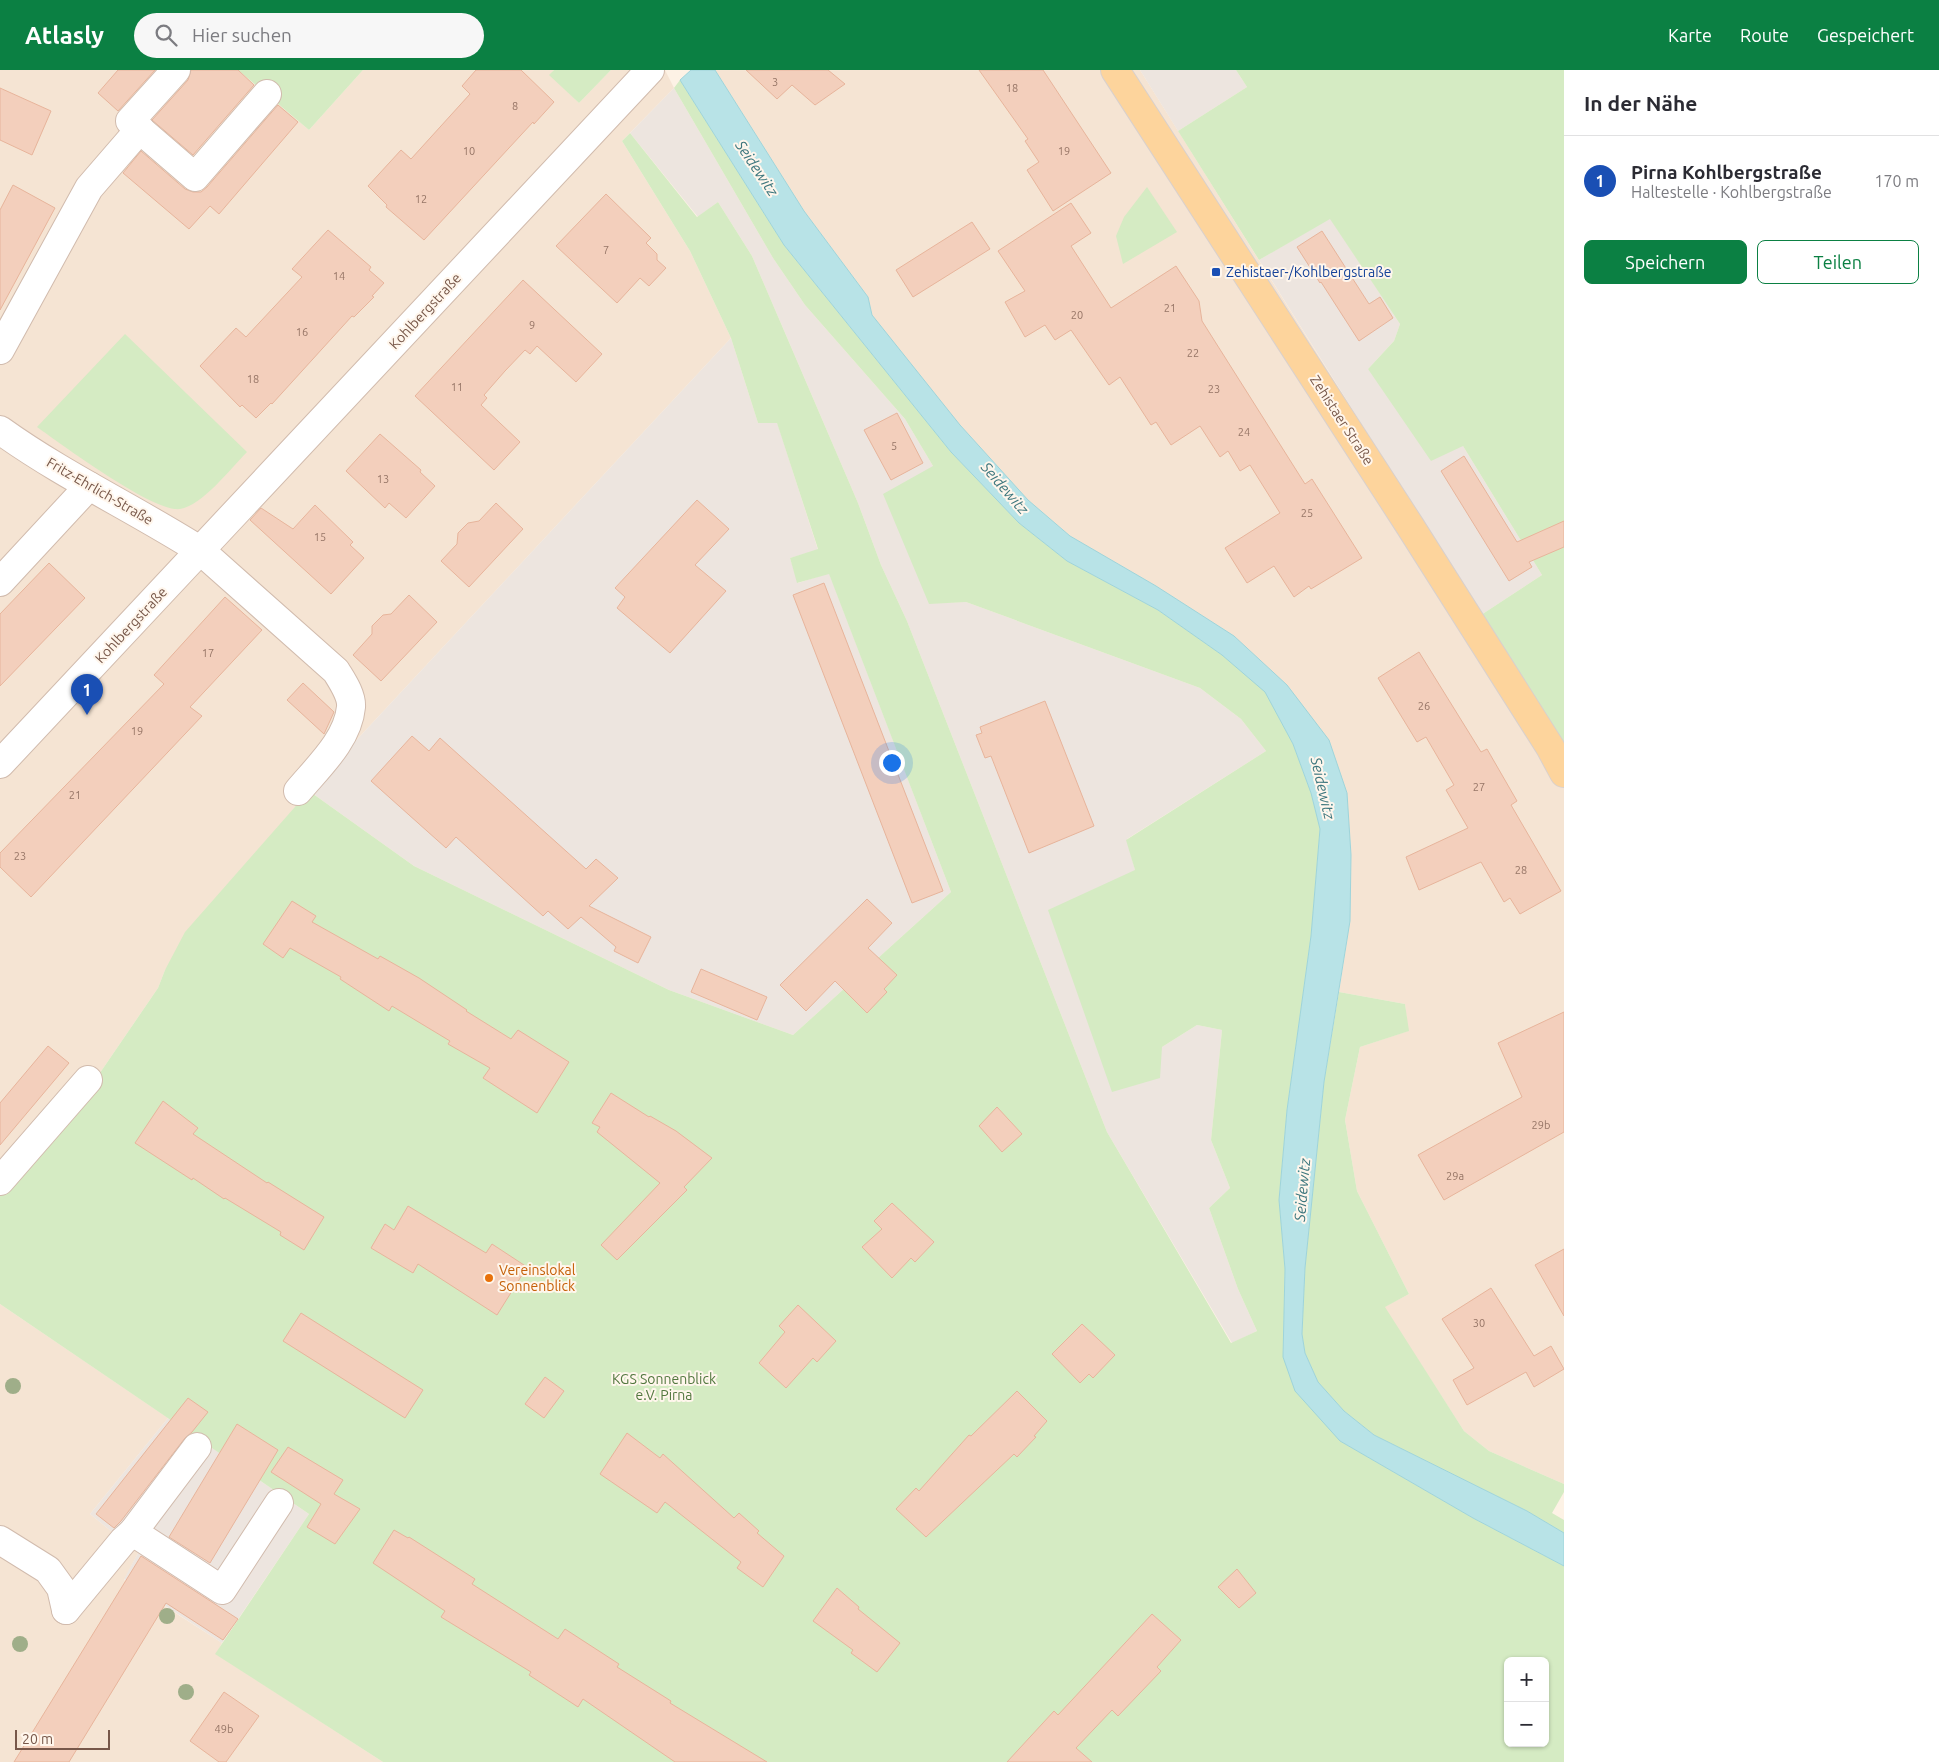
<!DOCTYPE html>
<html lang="de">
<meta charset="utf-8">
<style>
:root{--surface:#fff;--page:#f7f7f7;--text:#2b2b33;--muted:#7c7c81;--line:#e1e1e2;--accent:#0b8043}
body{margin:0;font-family:Ubuntu,sans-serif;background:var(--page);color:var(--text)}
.controls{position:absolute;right:15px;bottom:15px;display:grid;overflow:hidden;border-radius:8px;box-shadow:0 1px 4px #0004}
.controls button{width:45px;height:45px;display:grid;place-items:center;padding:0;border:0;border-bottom:1px solid var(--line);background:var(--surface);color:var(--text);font:25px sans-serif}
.scale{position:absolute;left:15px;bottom:12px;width:95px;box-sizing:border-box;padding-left:5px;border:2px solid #775749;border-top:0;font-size:14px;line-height:18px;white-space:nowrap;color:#775749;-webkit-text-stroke:4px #fff6ec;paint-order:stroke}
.you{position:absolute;left:891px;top:692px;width:18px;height:18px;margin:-12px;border:4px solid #fff;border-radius:50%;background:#1a73e8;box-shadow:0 0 0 8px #1a73e833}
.badge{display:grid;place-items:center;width:32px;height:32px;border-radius:50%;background:var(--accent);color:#fff;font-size:16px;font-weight:700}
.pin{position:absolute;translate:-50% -41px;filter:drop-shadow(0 1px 2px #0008)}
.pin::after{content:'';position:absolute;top:26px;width:18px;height:15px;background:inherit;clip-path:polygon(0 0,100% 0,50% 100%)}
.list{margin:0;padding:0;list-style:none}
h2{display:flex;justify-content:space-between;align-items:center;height:65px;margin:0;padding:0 20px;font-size:21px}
h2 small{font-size:16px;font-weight:400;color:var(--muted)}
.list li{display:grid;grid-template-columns:32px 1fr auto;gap:15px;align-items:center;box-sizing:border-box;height:90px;padding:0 20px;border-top:1px solid var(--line)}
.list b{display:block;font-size:19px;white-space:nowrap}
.list p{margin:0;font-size:16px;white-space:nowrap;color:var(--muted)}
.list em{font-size:16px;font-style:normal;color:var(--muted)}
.actions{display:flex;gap:10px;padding:15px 20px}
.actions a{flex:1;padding:11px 0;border:1px solid var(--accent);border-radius:8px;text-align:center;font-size:18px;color:var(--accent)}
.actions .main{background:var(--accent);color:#fff}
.icon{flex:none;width:28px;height:28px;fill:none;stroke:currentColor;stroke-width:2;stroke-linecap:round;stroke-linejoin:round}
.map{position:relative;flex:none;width:1564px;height:1692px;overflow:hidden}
header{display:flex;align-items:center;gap:30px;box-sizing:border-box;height:70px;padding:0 25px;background:var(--accent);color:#fff}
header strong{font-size:24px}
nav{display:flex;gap:28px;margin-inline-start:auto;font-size:18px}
.search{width:350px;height:45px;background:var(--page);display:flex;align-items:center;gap:12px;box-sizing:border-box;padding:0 18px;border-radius:28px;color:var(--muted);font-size:19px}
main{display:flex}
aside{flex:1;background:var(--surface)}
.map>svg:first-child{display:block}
.residential{fill:#f5e4d3}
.industrial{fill:#ede5df}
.green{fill:#d5ebc3;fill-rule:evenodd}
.water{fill:#b8e3e7;stroke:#9ed4da}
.building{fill:#f3cfbc;stroke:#e7b49b}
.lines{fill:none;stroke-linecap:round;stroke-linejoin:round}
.minor-casing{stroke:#d1bbad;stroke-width:30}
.major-casing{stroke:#d9d0cc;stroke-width:30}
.minor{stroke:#fff;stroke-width:28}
.major{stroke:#fdd49c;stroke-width:28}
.tree{fill:#9fae89}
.transit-dot{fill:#1a4fb4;stroke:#fff6ec;stroke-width:2}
.food-dot{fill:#e8710a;stroke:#fff6ec;stroke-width:2}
.labels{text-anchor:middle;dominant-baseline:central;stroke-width:4;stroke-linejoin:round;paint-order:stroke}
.number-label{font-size:11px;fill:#967566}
.transit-label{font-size:14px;fill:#164399;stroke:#fff6ec;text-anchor:start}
.street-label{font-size:14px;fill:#775749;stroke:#fff6ec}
.food-label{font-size:14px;fill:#c56008;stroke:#fff6ec;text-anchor:start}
.park-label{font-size:14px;fill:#52773e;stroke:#fff6ec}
.water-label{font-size:15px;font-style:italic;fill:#3c767d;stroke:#fff6ec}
</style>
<header>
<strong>Atlasly</strong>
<div class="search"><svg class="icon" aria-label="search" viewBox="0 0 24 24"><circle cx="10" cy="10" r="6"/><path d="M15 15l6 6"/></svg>Hier suchen</div>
<nav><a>Karte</a><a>Route</a><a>Gespeichert</a></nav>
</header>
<main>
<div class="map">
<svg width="1564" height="1692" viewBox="0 0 1564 1692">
<rect width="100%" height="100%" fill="#fdf2e5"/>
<g class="residential">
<path d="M 0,0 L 238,0 L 309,60 L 363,0 L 554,0 L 550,5 L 579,33 L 611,0 L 665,0 L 674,18 L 622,71 L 690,181 L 731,268 L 309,721 L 165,900 L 158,918 L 91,1016 L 0,1122 Z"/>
<path d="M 715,0 L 1140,0 L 1564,678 L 1564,1414 L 1489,1381 L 1464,1361 L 1384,1237 L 1409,1224 L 1357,1121 L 1345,1050 L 1360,977 L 1408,961 L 1405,934 L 1339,922 L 1350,851 L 1351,785 L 1347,723 L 1234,566 L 1156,516 L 1070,466 L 1028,430 L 960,355 L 872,245 L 868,227 L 804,141 Z"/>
<path d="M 0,1234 L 168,1348 L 90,1444 L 138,1483 L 124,1510 L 222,1573 L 216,1584 L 383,1692 L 0,1692 Z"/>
</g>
<g class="industrial">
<path d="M 1140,0 L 1236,0 L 1247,17 L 1178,61 Z"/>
<path d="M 674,18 L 773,188 L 805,235 L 905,349 L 933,396 L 929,533 L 966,532 L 1200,618 L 1241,649 L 1266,681 L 1127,769 L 1135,800 L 1162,977 L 1197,955 L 1222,960 L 1211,1070 L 1230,1118 L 1209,1138 L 1238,1219 L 1257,1261 L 1232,1273 L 1107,1062 L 907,551 L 881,495 L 858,433 L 752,186 L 718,132 L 698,147 L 630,63 Z"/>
<path d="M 1330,148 L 1400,254 L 1394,271 L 1368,299 L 1463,376 L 1542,505 L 1481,545 L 1259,190 Z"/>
<path d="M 731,268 L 758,353 L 777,352 L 818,480 L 790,488 L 798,513 L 829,503 L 951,822 L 793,965 L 669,920 L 414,796 L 309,721 Z"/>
<path d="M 168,1348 L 309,1444 L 222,1573 L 124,1509 L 138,1483 L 90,1444 Z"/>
</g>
<g class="green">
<path d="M 238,0 L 363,0 L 309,60 Z"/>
<path d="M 554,0 L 611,0 L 579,33 L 549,5 Z"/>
<path d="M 1236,0 L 1564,0 L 1564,678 L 1481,545 L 1542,505 L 1463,376 L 1431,391 L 1368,299 L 1394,271 L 1400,254 L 1330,149 L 1259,190 L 1178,61 L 1247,17 Z"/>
<path d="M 680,10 L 784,175 L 951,382 L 1019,453 L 1067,491 L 1158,540 L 1222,585 L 1265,621 L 1293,674 L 1311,723 L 1320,759 L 1311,866 L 1287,1040 L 1279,1129 L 1285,1199 L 1283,1287 L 1340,1371 L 1473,1448 L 1564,1496 L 1564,1692 L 383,1692 L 215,1584 L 309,1444 L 0,1234 L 0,1122 L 91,1016 L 158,918 L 165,900 L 185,862 L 309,721 L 414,796 L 669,920 L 793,965 L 951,822 L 829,504 L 797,513 L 790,488 L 818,479 L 777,353 L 758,353 L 731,268 L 690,181 L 622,71 L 630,63 L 697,147 L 718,132 L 752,186 L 858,433 L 881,495 L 907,551 L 1107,1062 L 1231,1273 L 1257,1261 L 1238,1219 L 1209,1138 L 1230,1118 L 1211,1070 L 1222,960 L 1197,955 L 1162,977 L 1160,1008 L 1112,1022 L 1048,840 L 1135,800 L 1126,770 L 1266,681 L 1241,649 L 1200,618 L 966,532 L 929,534 L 883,424 L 933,396 L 905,349 L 805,235 L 773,188 L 674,18 ZM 1508,1591 L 1545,1591 L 1545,1673 L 1508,1673 Z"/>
<path d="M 1147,117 L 1177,162 L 1123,194 L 1116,166 L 1124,147 Z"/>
<path d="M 125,264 L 247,382 C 231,398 202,436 180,439 C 154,443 61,374 37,357 Z"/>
<path d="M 1339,922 L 1405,934 L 1409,961 L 1360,977 L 1345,1050 L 1357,1121 L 1409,1224 L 1385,1237 L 1464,1361 L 1489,1381 L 1564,1414 L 1564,1422 L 1552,1443 L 1564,1450 L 1564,1463 L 1527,1441 L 1374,1365 L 1344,1341 L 1318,1312 L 1305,1283 L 1302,1264 L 1305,1198 L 1324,1012 Z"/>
</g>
<path class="water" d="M 691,0 L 715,0 L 804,141 L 868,227 L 872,245 L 960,355 L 1028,430 L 1070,466 L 1156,516 L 1234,566 L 1287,615 L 1329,670 L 1347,723 L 1351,785 L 1350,851 L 1324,1012 L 1305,1198 L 1302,1264 L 1305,1283 L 1318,1312 L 1344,1341 L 1374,1365 L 1527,1441 L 1564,1463 L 1564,1496 L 1473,1448 L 1340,1371 L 1295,1321 L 1283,1287 L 1285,1199 L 1279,1130 L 1287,1040 L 1311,866 L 1320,759 L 1311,723 L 1293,674 L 1265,622 L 1222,585 L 1158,540 L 1067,491 L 1019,453 L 951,382 L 784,175 L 680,10 Z"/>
<g class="building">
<path d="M 118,0 L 155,0 L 118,41 L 98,23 Z"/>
<path d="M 191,0 L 238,0 L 254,15 L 193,85 L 152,50 L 188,10 Z"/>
<path d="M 476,0 L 521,0 L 554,32 L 534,54 L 533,52 L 424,170 L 386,137 L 387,135 L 368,116 L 401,80 L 411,89 L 470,24 L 462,16 Z"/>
<path d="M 746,0 L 828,0 L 845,14 L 815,35 L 792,15 L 777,29 Z"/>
<path d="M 979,0 L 1043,0 L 1111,103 L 1053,141 L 1027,100 L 1039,92 L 1025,71 L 1028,69 Z"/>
<path d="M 0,18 L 51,41 L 32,85 L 0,70 Z"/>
<path d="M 278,35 L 298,52 L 219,144 L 210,136 L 189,159 L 123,103 L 141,81 L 185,119 L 193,122 L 201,122 L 207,117 Z"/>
<path d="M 13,115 L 55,138 L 0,240 L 0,140 Z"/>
<path d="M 606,124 L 651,168 L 646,173 L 657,184 L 657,190 L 666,198 L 649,216 L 640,208 L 617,233 L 556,176 Z"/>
<path d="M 1071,133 L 1091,163 L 1071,176 L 1111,238 L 1176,196 L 1199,231 L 1202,251 L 1305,414 L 1312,409 L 1362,488 L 1311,519 L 1309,516 L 1294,527 L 1274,496 L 1247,513 L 1225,478 L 1280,443 L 1250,395 L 1240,401 L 1228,381 L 1220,387 L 1200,356 L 1171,375 L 1156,352 L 1151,355 L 1120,307 L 1109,315 L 1071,260 L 1055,270 L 1045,255 L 1025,267 L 1005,232 L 1025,221 L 998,181 Z"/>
<path d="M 972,152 L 990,179 L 913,227 L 896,200 Z"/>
<path d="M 328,160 L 371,197 L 369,200 L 384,213 L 372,226 L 374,227 L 354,247 L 352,246 L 272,334 L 271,333 L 256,348 L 242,335 L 240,337 L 200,296 L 236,258 L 246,267 L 302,207 L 292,199 Z"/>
<path d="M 1322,161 L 1369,234 L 1380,227 L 1393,248 L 1359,271 L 1321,212 L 1320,213 L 1297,177 Z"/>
<path d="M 523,210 L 602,284 L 576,312 L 537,276 L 530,284 L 525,280 L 505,301 L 484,325 L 487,328 L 481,335 L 520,372 L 494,400 L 415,326 Z"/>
<path d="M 897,343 L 923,393 L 891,410 L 864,360 Z"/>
<path d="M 380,364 L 421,400 L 420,402 L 435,416 L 406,448 L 389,433 L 385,438 L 346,401 Z"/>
<path d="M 1464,386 L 1517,472 L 1564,451 L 1564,477 L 1529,492 L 1532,497 L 1509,511 L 1441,401 Z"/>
<path d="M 697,430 L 729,459 L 695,495 L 726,521 L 670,583 L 617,538 L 625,527 L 615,518 Z"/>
<path d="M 496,433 L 523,459 L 469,517 L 441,491 L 457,474 L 458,463 L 468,453 L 479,451 Z"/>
<path d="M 315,435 L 353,472 L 350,475 L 364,488 L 331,524 L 250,450 L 261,438 L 293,459 Z"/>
<path d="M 49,493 L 85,528 L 0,616 L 0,544 Z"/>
<path d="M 824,513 L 943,821 L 912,833 L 793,525 Z"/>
<path d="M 409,525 L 437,552 L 381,611 L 353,585 L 372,564 L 372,556 L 383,545 L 391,544 Z"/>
<path d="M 225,527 L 262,560 L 190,637 L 202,646 L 31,827 L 0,797 L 0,783 L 164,614 L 154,605 Z"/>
<path d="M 1419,582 L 1481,682 L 1487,679 L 1517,731 L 1511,735 L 1561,821 L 1520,844 L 1510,828 L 1504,832 L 1481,792 L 1419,820 L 1406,787 L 1468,758 L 1446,720 L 1454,715 L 1426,667 L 1417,672 L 1378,608 Z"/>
<path d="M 303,613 L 334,642 L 324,664 L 287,630 Z"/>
<path d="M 1045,631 L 1094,756 L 1029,783 L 991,686 L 985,688 L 976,665 L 982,663 L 980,657 Z"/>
<path d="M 412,666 L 429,681 L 440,668 L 586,799 L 596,789 L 618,808 L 589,836 L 651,867 L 638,893 L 614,881 L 616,877 L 581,847 L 568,859 L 548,841 L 543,846 L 456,767 L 446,778 L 371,711 Z"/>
<path d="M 867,829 L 892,853 L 868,878 L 897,905 L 884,919 L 887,922 L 867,943 L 835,911 L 806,941 L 780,915 Z"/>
<path d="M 292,831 L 316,846 L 312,852 L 378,889 L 380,886 L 419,908 L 467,940 L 466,941 L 511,969 L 518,960 L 569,992 L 537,1043 L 483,1008 L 490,998 L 448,974 L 450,971 L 392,936 L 389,941 L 340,909 L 341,907 L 290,878 L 283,888 L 263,874 Z"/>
<path d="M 701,899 L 767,927 L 757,950 L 691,922 Z"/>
<path d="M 1564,942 L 1564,1062 L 1444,1130 L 1418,1085 L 1522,1027 L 1498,973 Z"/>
<path d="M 48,976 L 69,993 L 0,1075 L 0,1033 Z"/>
<path d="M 611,1023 L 649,1047 L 650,1046 L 676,1061 L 712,1088 L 684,1117 L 687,1120 L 617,1190 L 601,1175 L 660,1113 L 597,1062 L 600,1057 L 592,1053 Z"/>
<path d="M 163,1031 L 198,1058 L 193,1064 L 267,1113 L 268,1112 L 324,1147 L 304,1180 L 280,1165 L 281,1162 L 225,1128 L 224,1129 L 193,1108 L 192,1110 L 135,1073 Z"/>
<path d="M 997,1037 L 1022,1064 L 1002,1082 L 979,1056 Z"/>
<path d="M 892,1133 L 934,1172 L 915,1192 L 911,1188 L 892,1208 L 862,1177 L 882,1159 L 874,1151 Z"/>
<path d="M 408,1136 L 486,1183 L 492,1174 L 527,1197 L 497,1245 L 418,1194 L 413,1203 L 371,1178 L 385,1154 L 394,1160 Z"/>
<path d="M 1564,1179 L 1564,1246 L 1535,1195 Z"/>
<path d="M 1491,1218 L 1534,1286 L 1551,1276 L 1564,1299 L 1534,1317 L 1526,1302 L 1467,1335 L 1453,1310 L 1474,1298 L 1442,1249 Z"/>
<path d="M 798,1235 L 836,1271 L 817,1292 L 813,1288 L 786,1318 L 759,1293 L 785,1262 L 779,1256 Z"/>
<path d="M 301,1243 L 423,1320 L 405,1348 L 283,1271 Z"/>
<path d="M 1082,1254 L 1115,1285 L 1093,1308 L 1089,1304 L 1080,1313 L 1052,1284 Z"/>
<path d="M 545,1307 L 564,1321 L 544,1348 L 525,1334 Z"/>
<path d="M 1017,1321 L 1047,1351 L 1034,1366 L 1036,1367 L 1017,1387 L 1014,1384 L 926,1467 L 896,1439 L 916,1418 L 919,1421 L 969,1365 L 971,1366 Z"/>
<path d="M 188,1328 L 208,1342 L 192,1362 L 185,1368 L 121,1451 L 114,1458 L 96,1444 Z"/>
<path d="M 237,1354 L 278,1380 L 210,1493 L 169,1467 Z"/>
<path d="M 627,1363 L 660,1388 L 663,1384 L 734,1448 L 739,1443 L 759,1461 L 757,1463 L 784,1486 L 763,1517 L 737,1498 L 741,1492 L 665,1432 L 657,1443 L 600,1404 Z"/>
<path d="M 288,1377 L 343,1410 L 334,1424 L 360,1439 L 335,1474 L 307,1457 L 321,1434 L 271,1402 Z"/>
<path d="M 394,1460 L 408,1468 L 409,1467 L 475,1509 L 472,1514 L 558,1569 L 565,1559 L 619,1594 L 617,1597 L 671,1631 L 670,1633 L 767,1692 L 675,1692 L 583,1629 L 578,1637 L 529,1605 L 531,1602 L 441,1547 L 445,1541 L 373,1493 Z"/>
<path d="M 141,1486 L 238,1549 L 223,1570 L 166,1533 L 69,1692 L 14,1692 Z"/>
<path d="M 1237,1499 L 1256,1523 L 1239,1538 L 1218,1517 Z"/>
<path d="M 837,1518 L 859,1537 L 858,1539 L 900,1573 L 877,1602 L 851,1583 L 853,1580 L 813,1551 Z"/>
<path d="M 1152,1544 L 1181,1570 L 1157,1597 L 1161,1601 L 1118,1646 L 1112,1640 L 1076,1678 L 1092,1692 L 1007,1692 L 1054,1641 L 1058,1645 Z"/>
<path d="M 224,1622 L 259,1646 L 226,1692 L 219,1692 L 190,1671 Z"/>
</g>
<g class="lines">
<defs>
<g id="minor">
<path d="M 176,0 L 130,51 L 195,107 L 267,24"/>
<path d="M 0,280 L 89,118 L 140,59"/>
<path d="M 0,360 C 64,406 135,439 201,481 L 336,601 C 342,611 352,625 351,637 C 348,670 318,697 298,721"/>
<path d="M 0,512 L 89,416"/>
<path d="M 0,694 L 650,0"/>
<path d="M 0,1111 L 88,1010"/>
<path d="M 133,1462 L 222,1520 L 279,1433"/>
<path d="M 0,1470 L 48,1500 L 61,1518 L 66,1540"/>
<path d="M 66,1540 L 123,1471 L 133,1462 L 197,1377"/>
</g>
<path id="major" d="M 1115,0 L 1410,456 L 1550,677 L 1564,703"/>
</defs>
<use href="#minor" class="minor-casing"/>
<use href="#major" class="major-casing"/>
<use href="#minor" class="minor"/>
<use href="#major" class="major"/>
</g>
<g class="tree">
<circle cx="13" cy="1316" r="8"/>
<circle cx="167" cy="1546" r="8"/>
<circle cx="20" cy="1574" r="8"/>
<circle cx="186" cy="1622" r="8"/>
</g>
<rect class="transit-dot" x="1211" y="197" width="10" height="10" rx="2.5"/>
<circle class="food-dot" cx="489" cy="1208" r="5"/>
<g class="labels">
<g class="number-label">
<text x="775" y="12">3</text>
<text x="1012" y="18">18</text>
<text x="515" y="36">8</text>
<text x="469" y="81">10</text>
<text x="1064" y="81">19</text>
<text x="421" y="129">12</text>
<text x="606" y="180">7</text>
<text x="339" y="206">14</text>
<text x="1170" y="238">21</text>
<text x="1077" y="245">20</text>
<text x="532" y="255">9</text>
<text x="302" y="262">16</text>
<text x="1193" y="283">22</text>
<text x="253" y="309">18</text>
<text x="457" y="317">11</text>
<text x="1214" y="319">23</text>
<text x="1244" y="362">24</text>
<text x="894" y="376">5</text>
<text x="383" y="409">13</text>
<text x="1307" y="443">25</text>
<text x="320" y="467">15</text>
<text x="208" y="583">17</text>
<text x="1424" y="636">26</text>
<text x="137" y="661">19</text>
<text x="1479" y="717">27</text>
<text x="75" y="725">21</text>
<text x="20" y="786">23</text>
<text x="1521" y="800">28</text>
<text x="1541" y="1055">29b</text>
<text x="1455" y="1106">29a</text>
<text x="1479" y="1253">30</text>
<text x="224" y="1659">49b</text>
</g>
<g class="transit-label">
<text x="1226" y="202">Zehistaer-/Kohlbergstraße</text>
</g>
<g class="street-label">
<text transform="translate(425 241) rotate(-47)">Kohlbergstraße</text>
<text transform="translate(1342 350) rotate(57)">Zehistaer Straße</text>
<text transform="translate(100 421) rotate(30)">Fritz-Ehrlich-Straße</text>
<text transform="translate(131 555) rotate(-47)">Kohlbergstraße</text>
</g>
<g class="food-label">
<text x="499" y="1200">Vereinslokal<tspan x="499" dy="16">Sonnenblick</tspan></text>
</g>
<g class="park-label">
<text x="664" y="1309">KGS Sonnenblick<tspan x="664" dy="16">e.V. Pirna</tspan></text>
</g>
<g class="water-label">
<text transform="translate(757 98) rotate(56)">Seidewitz</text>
<text transform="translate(1005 418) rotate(49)">Seidewitz</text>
<text transform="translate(1323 718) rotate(77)">Seidewitz</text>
<text transform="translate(1302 1120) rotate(-85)">Seidewitz</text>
</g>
</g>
</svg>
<div class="controls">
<button>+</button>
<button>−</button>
</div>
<div class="scale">20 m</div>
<div class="you"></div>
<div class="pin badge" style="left:87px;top:645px;background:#1a4fb4">1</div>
</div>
<aside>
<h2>In der Nähe<small></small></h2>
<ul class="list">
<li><span class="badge" style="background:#1a4fb4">1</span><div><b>Pirna Kohlbergstraße</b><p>Haltestelle · Kohlbergstraße</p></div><em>170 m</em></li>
</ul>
<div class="actions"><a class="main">Speichern</a><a>Teilen</a></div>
</aside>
</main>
